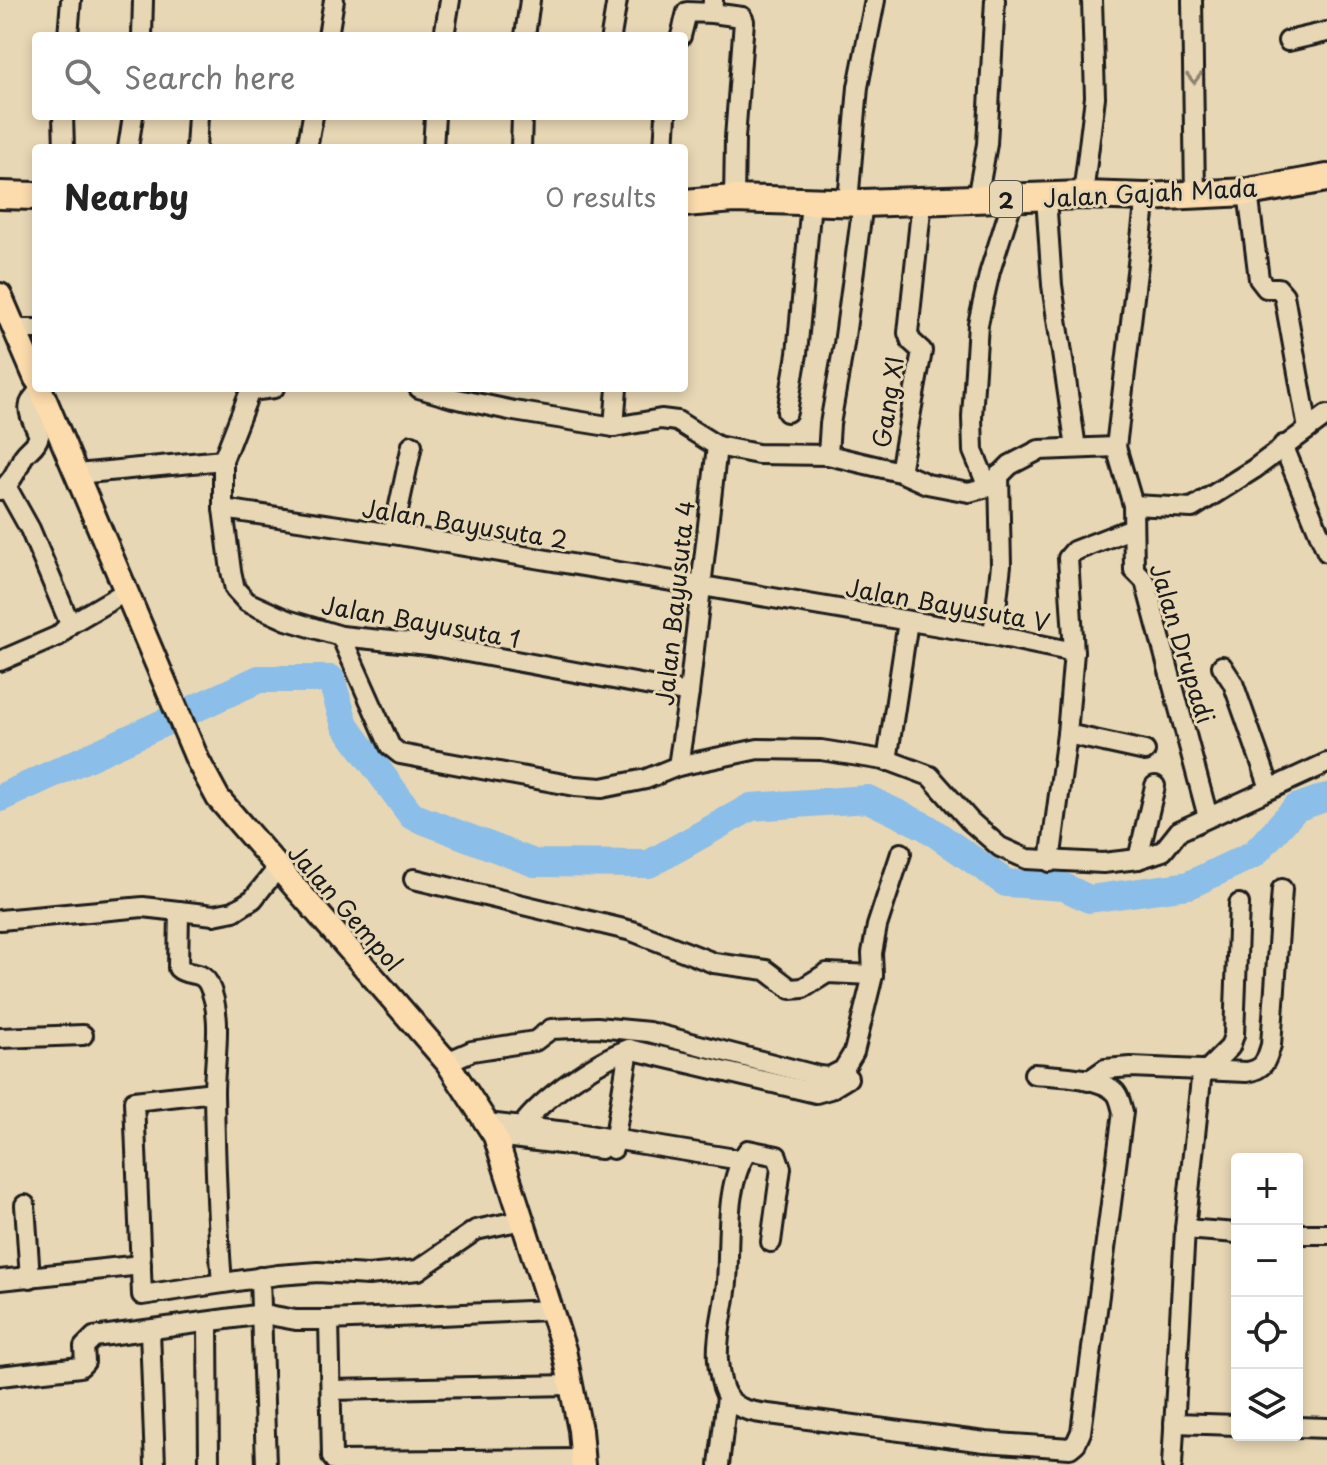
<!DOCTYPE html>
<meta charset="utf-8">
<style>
:root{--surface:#fff;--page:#f6f6f6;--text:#222;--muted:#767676;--line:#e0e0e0}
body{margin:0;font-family:"Playpen Sans",sans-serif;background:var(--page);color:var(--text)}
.controls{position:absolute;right:24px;bottom:24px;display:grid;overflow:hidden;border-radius:8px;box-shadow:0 4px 12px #0003}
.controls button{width:72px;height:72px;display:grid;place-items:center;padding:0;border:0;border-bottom:2px solid var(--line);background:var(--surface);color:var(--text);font:40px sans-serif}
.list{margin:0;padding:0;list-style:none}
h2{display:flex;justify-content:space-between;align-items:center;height:104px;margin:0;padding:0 32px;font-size:34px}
h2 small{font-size:26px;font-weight:400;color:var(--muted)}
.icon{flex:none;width:44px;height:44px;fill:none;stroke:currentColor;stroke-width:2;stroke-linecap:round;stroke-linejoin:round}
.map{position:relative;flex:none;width:1327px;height:1465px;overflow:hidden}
.search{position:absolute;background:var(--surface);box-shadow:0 4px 12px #0003;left:32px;top:32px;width:656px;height:88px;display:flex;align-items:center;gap:20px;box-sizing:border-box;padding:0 28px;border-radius:8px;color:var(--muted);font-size:30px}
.panel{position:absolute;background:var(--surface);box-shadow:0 4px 12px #0003;left:32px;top:144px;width:656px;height:248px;border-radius:8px}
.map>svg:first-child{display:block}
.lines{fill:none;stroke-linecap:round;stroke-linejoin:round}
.river{stroke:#8bbee8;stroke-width:28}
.minor-casing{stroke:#1c1c1c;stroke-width:24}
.major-casing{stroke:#1c1c1c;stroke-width:28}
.highway-casing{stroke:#1c1c1c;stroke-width:32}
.minor{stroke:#e8d7b4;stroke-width:18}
.major{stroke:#fcdcac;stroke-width:22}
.highway{stroke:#fcdcac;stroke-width:26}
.oneway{stroke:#8c8370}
.labels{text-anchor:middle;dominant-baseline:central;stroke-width:6;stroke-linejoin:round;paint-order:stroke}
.shield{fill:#e8d7b4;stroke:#59544a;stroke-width:2}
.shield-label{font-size:22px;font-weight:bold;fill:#1c1c1c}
.street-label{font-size:24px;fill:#1c1c1c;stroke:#e8d7b4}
</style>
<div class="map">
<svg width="1327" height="1465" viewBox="0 0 1327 1465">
<rect width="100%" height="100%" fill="#e8d7b4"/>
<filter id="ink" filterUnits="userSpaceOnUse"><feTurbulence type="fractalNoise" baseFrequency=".0125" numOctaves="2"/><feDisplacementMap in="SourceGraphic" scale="16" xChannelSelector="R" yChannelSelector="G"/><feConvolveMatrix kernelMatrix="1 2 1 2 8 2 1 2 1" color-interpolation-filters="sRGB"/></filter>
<g filter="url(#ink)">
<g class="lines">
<path class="river" d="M 0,798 L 259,679 L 331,679 L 345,725 L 412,816 L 534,863 L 649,864 L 751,807 L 868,799 L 926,827 L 1006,883 L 1064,887 L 1089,899 L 1189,885 L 1254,854 L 1296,808 L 1327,797"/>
<defs>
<g id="minor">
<path d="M 713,0 L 712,13 L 742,17 L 744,21 L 735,138 L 734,199"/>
<path d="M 1192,0 L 1195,194"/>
<path d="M 68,36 L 71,0"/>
<path d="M 142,36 L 143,0"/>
<path d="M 328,36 L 334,0"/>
<path d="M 444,36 L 450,0"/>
<path d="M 525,36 L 530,0"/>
<path d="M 611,36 L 617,0"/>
<path d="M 681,36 L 687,12 L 712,13"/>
<path d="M 1288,41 L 1327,32"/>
<path d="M 63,116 L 64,148"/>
<path d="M 128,148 L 133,116"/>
<path d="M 196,148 L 198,116"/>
<path d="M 307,148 L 313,116"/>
<path d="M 433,148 L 435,116"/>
<path d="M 521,148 L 522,116"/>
<path d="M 664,148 L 666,116"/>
<path d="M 1248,192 L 1259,279 L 1266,288 L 1278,288 L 1284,295 L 1308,429"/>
<path d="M 1083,195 L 1095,97 L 1092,0"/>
<path d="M 1046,197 L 1052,285 L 1076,448"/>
<path d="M 1146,197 L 1116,447 L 1133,505 L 1134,570 L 1145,581 L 1208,817"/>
<path d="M 977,199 L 987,144 L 995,0"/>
<path d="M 848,202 L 858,87 L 875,0"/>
<path d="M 15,329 L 36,329"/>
<path d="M 274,388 L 250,391 L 223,460 L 223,509 L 231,571 L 235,589 L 247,602 L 287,620 L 341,636 L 429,645 L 689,693"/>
<path d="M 419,388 L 453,398 L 514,411 L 614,427 L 661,419 L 677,421 L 717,446 L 758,454 L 828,455 L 900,472 L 927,484 L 969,492 L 988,487 L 1010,465 L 1039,450 L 1116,447"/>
<path d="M 787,412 L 797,354 L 811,202"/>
<path d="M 614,427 L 617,388"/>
<path d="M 1283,445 L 1327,552"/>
<path d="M 828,455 L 830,424 L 844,344 L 863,203"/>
<path d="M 900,472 L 922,351 L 911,341 L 908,333 L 922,201"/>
<path d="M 77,474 L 223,460"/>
<path d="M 6,486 L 30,529 L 70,624"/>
<path d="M 988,487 L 973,451 L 972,417 L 978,324 L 990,271 L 1013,199"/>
<path d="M 0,490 C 12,483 17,469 23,457 C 29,448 36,447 39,436 C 31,415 21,406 41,390"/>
<path d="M 1133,505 L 1192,508 L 1254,469 L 1327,415"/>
<path d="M 223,509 L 393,534 L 993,635 L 1074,652"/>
<path d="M 393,534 L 412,445"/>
<path d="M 993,635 L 1001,565 L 999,475"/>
<path d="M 341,636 L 390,746 L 400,754 L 575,786 L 602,788 L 646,779 L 678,766 L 758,749 L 821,750 L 890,761 L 930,776 L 970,821 L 1000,847 L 1027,859 L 1103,863 L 1138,859 L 1163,851 L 1179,831 L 1327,763"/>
<path d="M 0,661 L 58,636 L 70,624 L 125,592"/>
<path d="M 1222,666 L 1233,683 L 1270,788"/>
<path d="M 1067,734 L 1145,751"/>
<path d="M 887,761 L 908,621"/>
<path d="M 678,766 L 689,693 L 717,446"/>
<path d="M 1138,859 L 1155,786"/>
<path d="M 1050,862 L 1067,734 L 1074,652 L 1068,558 L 1074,551 L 1133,528"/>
<path d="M 414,879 L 632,931 L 714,963 L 766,970 L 791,989 L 803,988 L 827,973 L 873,975"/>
<path d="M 179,911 L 178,968 C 187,977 200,969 208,983 C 224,1015 214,1058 214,1093 C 215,1156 217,1220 222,1283"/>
<path d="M 0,920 L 143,907 L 214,915 L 234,911 L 253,899 L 277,869"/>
<path d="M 0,1038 L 83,1035"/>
<path d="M 447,1062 L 472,1051 L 535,1041 L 551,1029 L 597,1027 L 649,1032 L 819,1076 L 829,1077 L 843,1070 L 854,1052 L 873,975 L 872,953 L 877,926 L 901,853"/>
<path d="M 1207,1070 L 1230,1047 L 1234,1035 L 1239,904"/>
<path d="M 1088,1081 L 1105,1069 L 1131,1067 L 1247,1072 C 1264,1069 1266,1062 1271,1045 L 1282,889"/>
<path d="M 214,1092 L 134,1101 L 142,1295 L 278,1275 L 318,1272 L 368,1275 L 418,1270 L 476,1230 L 522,1220"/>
<path d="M 487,1123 L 576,1133 L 741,1160"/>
<path d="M 522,1126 C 542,1098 596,1061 629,1049 L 816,1093 L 830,1089 L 848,1078"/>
<path d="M 495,1136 L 601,1149"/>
<path d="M 613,1149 L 629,1049"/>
<path d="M 25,1205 L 30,1278"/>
<path d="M 1185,1229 L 1237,1233"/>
<path d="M 1297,1234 L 1327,1234"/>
<path d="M 771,1242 L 781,1168 L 777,1156 L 748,1150 C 724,1184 730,1242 727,1282 C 725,1307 716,1335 718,1361 C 719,1372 721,1387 727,1396 C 737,1412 760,1413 777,1415 L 985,1442 L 1070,1448 L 1076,1443 L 1081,1432 L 1123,1112 C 1121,1105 1120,1098 1116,1093 C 1101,1076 1056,1076 1034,1074"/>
<path d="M 260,1277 L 266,1465"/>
<path d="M 0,1280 L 141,1265"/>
<path d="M 329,1320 L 332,1457 L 335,1461 L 583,1459"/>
<path d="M 208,1324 L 209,1465"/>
<path d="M 150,1331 L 155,1465"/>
<path d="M 0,1376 L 80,1367 L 85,1362 L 84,1347 L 94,1337 L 263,1314 L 296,1320 L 329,1320 L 550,1310"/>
<path d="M 331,1390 L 571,1385"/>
<path d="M 1174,1423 L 1237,1425"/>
<path d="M 1297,1427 L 1327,1428"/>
<path d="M 719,1465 L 727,1397"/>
<path d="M 1172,1465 L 1185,1229 L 1202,1070"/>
</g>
<g id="major">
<path d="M 0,295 L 36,379"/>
<path d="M 40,388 L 198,761 L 218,798 L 447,1062 L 495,1136 L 564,1350 L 580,1430 L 583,1465"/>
</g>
<g id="highway">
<path d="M 0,195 L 36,196"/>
<path d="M 684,203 L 734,199 L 863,203 L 1083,195 L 1146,197 L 1248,192 L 1327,178"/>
</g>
</defs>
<use href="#minor" class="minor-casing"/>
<use href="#major" class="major-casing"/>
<use href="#highway" class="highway-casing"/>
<use href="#minor" class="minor"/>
<use href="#major" class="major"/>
<use href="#highway" class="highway"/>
</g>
<defs><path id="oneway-chevron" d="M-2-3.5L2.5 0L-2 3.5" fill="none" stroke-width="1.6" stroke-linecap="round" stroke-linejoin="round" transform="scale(2)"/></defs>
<use class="oneway" href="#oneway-chevron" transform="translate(1194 78) rotate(89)"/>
</g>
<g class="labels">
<rect class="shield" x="990" y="181" width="32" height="36" rx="6"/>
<g class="shield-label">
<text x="1006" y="199">2</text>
</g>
<g class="street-label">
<text transform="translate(1150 192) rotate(-3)">Jalan Gajah Mada</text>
<text transform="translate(887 402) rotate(-81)">Gang XI</text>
<text transform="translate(465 523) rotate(9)">Jalan Bayusuta 2</text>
<text transform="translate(674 603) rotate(-84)">Jalan Bayusuta 4</text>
<text transform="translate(948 604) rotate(10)">Jalan Bayusuta V</text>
<text transform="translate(421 621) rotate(10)">Jalan Bayusuta 1</text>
<text transform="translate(1183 643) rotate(73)">Jalan Drupadi</text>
<text transform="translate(346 907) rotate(49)">Jalan Gempol</text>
</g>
</g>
</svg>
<div class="controls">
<button>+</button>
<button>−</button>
<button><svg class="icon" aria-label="locate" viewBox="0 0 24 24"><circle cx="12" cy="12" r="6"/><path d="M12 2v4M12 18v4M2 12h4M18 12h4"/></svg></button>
<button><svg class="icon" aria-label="layers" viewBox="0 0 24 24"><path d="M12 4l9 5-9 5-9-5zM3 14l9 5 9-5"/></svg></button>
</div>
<div class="search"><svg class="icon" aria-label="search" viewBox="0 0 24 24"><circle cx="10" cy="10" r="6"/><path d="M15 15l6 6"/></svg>Search here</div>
<section class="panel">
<h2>Nearby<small>0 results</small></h2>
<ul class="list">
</ul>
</section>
</div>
